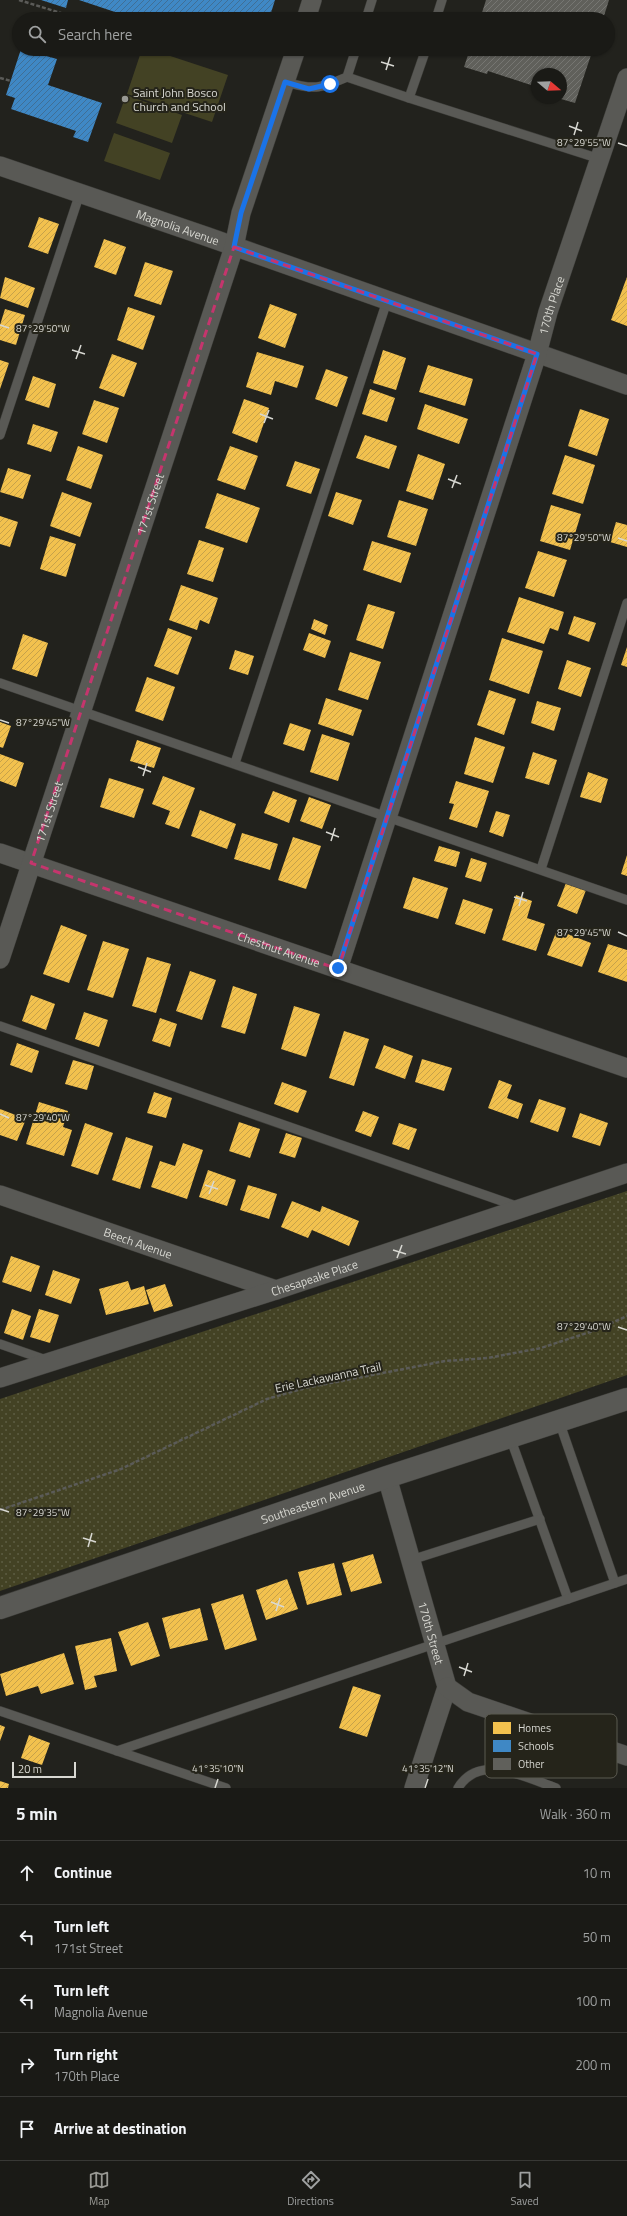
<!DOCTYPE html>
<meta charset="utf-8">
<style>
:root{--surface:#1a1a16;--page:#272723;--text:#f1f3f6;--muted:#9fa1a1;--line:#383835;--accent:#989893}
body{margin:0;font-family:"Titillium Web",sans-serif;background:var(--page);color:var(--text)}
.compass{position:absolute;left:531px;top:68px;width:36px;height:36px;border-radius:50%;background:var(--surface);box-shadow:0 1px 3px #0004;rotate:109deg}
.scale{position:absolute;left:12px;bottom:10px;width:64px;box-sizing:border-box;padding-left:4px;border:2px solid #d8d8d2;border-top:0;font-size:11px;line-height:14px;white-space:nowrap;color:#d8d8d2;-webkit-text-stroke:3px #25241a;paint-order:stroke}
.stop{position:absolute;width:12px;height:12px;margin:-9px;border:3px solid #1a73e8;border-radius:50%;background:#fff}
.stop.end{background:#1a73e8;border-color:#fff;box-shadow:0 1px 4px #0008}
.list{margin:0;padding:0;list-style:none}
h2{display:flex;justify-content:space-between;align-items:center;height:52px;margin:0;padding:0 16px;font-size:17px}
h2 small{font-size:13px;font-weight:400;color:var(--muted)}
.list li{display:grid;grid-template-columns:26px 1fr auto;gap:12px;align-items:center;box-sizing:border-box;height:64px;padding:0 16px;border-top:1px solid var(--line)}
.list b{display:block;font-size:15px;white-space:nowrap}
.list p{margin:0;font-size:13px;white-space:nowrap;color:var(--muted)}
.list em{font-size:13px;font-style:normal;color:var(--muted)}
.icon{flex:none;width:22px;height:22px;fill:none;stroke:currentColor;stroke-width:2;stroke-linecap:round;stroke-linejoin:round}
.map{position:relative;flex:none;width:627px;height:1788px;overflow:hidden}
.search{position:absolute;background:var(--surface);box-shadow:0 1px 3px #0004;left:12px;right:12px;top:12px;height:44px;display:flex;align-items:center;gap:10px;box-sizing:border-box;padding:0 14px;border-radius:22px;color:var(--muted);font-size:15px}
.sheet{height:372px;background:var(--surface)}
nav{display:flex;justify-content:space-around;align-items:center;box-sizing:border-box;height:56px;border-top:1px solid var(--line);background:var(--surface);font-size:11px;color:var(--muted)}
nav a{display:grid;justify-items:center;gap:2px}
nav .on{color:var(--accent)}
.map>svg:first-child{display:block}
.green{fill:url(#green-dots)}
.pitch{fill:#434224}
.homes{fill:url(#homes-hatch)}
.schools{fill:url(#schools-hatch)}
.building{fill:url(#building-hatch)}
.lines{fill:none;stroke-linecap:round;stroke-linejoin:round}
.service-casing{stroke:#3c3c38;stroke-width:10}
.minor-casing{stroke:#3c3c38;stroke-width:20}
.tertiary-casing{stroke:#3c3c38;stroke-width:23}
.path{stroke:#5b5b58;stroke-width:2.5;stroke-dasharray:4 2;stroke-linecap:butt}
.service{stroke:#595955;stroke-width:9}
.minor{stroke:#595955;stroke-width:19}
.tertiary{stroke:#595955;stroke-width:22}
.route{stroke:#1a73e8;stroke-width:5}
.marked{fill:none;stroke:#c5356d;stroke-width:3;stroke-dasharray:8 5;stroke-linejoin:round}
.ticks{fill:none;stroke:#d8d8d2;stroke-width:1.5}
.poi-dot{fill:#989893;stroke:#25241a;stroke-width:1.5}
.labels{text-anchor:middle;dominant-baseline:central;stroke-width:4;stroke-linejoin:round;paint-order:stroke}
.poi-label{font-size:12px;fill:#d8d8d2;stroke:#25241a;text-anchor:start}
.street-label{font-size:12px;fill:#d8d8d2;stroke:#25241a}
.key{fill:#25241a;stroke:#5b5a51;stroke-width:1}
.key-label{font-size:11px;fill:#d8d8d2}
.ticks-label{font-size:10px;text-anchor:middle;fill:#d8d8d2;stroke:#25241a;stroke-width:4;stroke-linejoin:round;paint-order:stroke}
</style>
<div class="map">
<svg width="627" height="1788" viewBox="0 0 627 1788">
<defs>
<pattern id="green-dots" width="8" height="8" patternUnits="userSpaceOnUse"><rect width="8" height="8" fill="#434224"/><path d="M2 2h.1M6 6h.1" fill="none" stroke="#5d5d43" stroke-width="1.8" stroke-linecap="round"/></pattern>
<pattern id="homes-hatch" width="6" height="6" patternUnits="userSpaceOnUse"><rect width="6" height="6" fill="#f2c14e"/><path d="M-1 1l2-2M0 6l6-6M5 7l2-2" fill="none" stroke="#c6a14a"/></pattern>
<pattern id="schools-hatch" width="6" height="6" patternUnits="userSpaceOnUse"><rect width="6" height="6" fill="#3f88c5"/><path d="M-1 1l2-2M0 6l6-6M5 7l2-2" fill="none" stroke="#406f96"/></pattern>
<pattern id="building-hatch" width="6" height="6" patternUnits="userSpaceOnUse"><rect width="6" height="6" fill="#60605b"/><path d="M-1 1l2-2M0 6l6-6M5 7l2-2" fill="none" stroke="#767672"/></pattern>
</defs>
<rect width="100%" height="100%" fill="#22221d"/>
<path class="green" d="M 627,1191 L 627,1375 L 0,1591 L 0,1399 Z"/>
<g class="pitch">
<path d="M 142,49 L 149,49 L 228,75 L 212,122 L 127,94 Z"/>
<path d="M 126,95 L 182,115 L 172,143 L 116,123 Z"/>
<path d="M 114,133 L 170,153 L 160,180 L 104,161 Z"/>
</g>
<g class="homes">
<path d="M 39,217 L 59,224 L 48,254 L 28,247 Z"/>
<path d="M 104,239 L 126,247 L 116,275 L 94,267 Z"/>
<path d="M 145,262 L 173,271 L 161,305 L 134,296 Z"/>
<path d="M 5,277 L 35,288 L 28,308 L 0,298 Z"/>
<path d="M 627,277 L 627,326 L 611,320 Z"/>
<path d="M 270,304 L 297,314 L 285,348 L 258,338 Z"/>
<path d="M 128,307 L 155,316 L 143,350 L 117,340 Z"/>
<path d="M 5,309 L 25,315 L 16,345 L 0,340 L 0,325 Z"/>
<path d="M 383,350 L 406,358 L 396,390 L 373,383 Z"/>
<path d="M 257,352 L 304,366 L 297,388 L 275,381 L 271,395 L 246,387 Z"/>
<path d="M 112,354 L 137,363 L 124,397 L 99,388 Z"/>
<path d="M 0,360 L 9,363 L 0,389 Z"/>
<path d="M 428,365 L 473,379 L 465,406 L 419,392 Z"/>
<path d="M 326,369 L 348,377 L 337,407 L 315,399 Z"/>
<path d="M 33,376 L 56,384 L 49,408 L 25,400 Z"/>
<path d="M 370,389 L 395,398 L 387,422 L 362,414 Z"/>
<path d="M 244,399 L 269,408 L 257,443 L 232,433 Z"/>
<path d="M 94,400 L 119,408 L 107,443 L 82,434 Z"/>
<path d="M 425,404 L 468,419 L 459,444 L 417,429 Z"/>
<path d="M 580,409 L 609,419 L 597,456 L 568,446 Z"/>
<path d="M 33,424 L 58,432 L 51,452 L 27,444 Z"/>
<path d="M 365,435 L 397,446 L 389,469 L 356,458 Z"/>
<path d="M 78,446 L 103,455 L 91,489 L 66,480 Z"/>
<path d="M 230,446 L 258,456 L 245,490 L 217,480 Z"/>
<path d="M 418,454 L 445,464 L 433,500 L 406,491 Z"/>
<path d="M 565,455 L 595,465 L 583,504 L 552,494 Z"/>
<path d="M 295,461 L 320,469 L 311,494 L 286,486 Z"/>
<path d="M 8,468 L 31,475 L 23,499 L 0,492 Z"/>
<path d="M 62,492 L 92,503 L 80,537 L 50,526 Z"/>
<path d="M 336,492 L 362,500 L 353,525 L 328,516 Z"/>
<path d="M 217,493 L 260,508 L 247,543 L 205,528 Z"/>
<path d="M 399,500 L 428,509 L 416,546 L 387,537 Z"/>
<path d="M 551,505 L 581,514 L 570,550 L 540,541 Z"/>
<path d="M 0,516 L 18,522 L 10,547 L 0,544 Z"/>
<path d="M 616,522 L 627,525 L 627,547 L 610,542 Z"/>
<path d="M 50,536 L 76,544 L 66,577 L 40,569 Z"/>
<path d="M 199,540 L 224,548 L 213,582 L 187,574 Z"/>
<path d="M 372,541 L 411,553 L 401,583 L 363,570 Z"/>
<path d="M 538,551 L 567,560 L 554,597 L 525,588 Z"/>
<path d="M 181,585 L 218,598 L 209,624 L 200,620 L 197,630 L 169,620 Z"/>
<path d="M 519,597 L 564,612 L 558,631 L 550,628 L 544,644 L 507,632 Z"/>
<path d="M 368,604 L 395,612 L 383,649 L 356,640 Z"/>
<path d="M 574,616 L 596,623 L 589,642 L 568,634 Z"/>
<path d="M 314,619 L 328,625 L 325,635 L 311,629 Z"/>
<path d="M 168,628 L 192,637 L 178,675 L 154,666 Z"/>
<path d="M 309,633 L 331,641 L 325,658 L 303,650 Z"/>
<path d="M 23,634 L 48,643 L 37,677 L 12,669 Z"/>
<path d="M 502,638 L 543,651 L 529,694 L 489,680 Z"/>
<path d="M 627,647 L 627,667 L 621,665 Z"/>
<path d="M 235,650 L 254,656 L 248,675 L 229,669 Z"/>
<path d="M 350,652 L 381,662 L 368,700 L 338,690 Z"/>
<path d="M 567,660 L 591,668 L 581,697 L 558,689 Z"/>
<path d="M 147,677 L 175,687 L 163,721 L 135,711 Z"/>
<path d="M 489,690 L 516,699 L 504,735 L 477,725 Z"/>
<path d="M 326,698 L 362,710 L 353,736 L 318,724 Z"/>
<path d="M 537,701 L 561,708 L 554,731 L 531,723 Z"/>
<path d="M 0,722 L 11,726 L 3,748 L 0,747 Z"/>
<path d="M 290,723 L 311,730 L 304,751 L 283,744 Z"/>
<path d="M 322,734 L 350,743 L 338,781 L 310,772 Z"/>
<path d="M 475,737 L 505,747 L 493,783 L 464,774 Z"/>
<path d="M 137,740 L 161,748 L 154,768 L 130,761 Z"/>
<path d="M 533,752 L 557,760 L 549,785 L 525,778 Z"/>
<path d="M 0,754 L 24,763 L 16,787 L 0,781 Z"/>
<path d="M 588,772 L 608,779 L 601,803 L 580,797 Z"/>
<path d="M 163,776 L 195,788 L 179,829 L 165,824 L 170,811 L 152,804 Z"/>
<path d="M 109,778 L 144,789 L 134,818 L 100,807 Z"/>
<path d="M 456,781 L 489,791 L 477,828 L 449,819 L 454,804 L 449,803 Z"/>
<path d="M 273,791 L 297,800 L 289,823 L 264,813 Z"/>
<path d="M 309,797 L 331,805 L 322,829 L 300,821 Z"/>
<path d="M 200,810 L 236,824 L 227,849 L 191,836 Z"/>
<path d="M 496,811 L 510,815 L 503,837 L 489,832 Z"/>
<path d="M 242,833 L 278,844 L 270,870 L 234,859 Z"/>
<path d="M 293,837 L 321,846 L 306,889 L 278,880 Z"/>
<path d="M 439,846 L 460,852 L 456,867 L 434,861 Z"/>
<path d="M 627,855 L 627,876 L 621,874 Z"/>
<path d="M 471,858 L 487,863 L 481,882 L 465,877 Z"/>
<path d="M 413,877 L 448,888 L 438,919 L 403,908 Z"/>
<path d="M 566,883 L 586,890 L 577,914 L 557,906 Z"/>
<path d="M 516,895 L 532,901 L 527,918 L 545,924 L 536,951 L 502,940 Z"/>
<path d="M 463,899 L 493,909 L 485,934 L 455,924 Z"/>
<path d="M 61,925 L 87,935 L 69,983 L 43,974 Z"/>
<path d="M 557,930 L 591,943 L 582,967 L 547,955 Z"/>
<path d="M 103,941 L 129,949 L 113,998 L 87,990 Z"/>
<path d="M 608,944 L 627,950 L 627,982 L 598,972 Z"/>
<path d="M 147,957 L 171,964 L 156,1013 L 132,1006 Z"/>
<path d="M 190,971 L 216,980 L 202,1020 L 176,1011 Z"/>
<path d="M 233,986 L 257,994 L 245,1034 L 221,1027 Z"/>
<path d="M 31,995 L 55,1004 L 46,1030 L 22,1021 Z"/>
<path d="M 294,1006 L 320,1014 L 306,1057 L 281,1049 Z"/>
<path d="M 84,1012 L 108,1020 L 99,1047 L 75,1039 Z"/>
<path d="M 160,1018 L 177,1024 L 170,1047 L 152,1041 Z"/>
<path d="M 344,1031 L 369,1039 L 354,1086 L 329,1078 Z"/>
<path d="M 17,1043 L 39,1051 L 32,1073 L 10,1065 Z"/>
<path d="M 384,1045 L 413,1056 L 405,1079 L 375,1068 Z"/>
<path d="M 422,1059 L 452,1068 L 444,1091 L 415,1082 Z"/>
<path d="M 73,1060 L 94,1066 L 87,1090 L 65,1084 Z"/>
<path d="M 499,1080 L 512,1085 L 507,1098 L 523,1104 L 518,1119 L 488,1108 Z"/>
<path d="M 282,1082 L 307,1091 L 298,1113 L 274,1104 Z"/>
<path d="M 154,1092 L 172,1098 L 166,1118 L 147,1113 Z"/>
<path d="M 539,1099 L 566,1108 L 558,1132 L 530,1122 Z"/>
<path d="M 39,1102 L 68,1111 L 63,1127 L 72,1130 L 64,1156 L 26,1144 Z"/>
<path d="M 0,1109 L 26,1119 L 17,1141 L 0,1135 Z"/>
<path d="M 363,1111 L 379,1117 L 371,1137 L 355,1131 Z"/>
<path d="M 580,1113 L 608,1123 L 600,1146 L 572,1137 Z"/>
<path d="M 239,1122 L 260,1129 L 250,1158 L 229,1151 Z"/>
<path d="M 85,1123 L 113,1133 L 98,1175 L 71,1166 Z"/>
<path d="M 399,1123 L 417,1129 L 409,1150 L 392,1144 Z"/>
<path d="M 286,1133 L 302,1138 L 295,1158 L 279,1153 Z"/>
<path d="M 126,1137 L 153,1146 L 140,1189 L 112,1180 Z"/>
<path d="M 183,1143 L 203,1150 L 187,1199 L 151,1187 L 160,1161 L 175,1166 Z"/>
<path d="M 208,1170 L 236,1180 L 227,1206 L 199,1197 Z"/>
<path d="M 248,1185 L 277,1194 L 269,1219 L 240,1210 Z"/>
<path d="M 292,1201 L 320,1212 L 322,1206 L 359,1221 L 349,1246 L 312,1230 L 308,1238 L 281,1227 Z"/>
<path d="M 11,1256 L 40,1266 L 31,1292 L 2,1282 Z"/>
<path d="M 53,1270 L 80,1279 L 71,1304 L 45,1295 Z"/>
<path d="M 128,1281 L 131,1290 L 144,1286 L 149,1304 L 106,1315 L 99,1289 Z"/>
<path d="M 165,1284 L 173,1306 L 154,1312 L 146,1290 Z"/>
<path d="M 12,1309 L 31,1316 L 23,1340 L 4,1333 Z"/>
<path d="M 39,1309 L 59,1315 L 50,1343 L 30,1337 Z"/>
<path d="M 373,1554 L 382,1583 L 351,1592 L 342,1563 Z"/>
<path d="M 334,1563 L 342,1595 L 307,1605 L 298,1572 Z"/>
<path d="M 287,1579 L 298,1609 L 266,1620 L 256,1590 Z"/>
<path d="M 243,1594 L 257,1640 L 225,1650 L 211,1604 Z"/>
<path d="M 200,1608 L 208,1640 L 170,1649 L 162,1618 Z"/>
<path d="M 148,1622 L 160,1656 L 131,1666 L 118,1632 Z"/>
<path d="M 111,1638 L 117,1671 L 94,1676 L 97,1687 L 85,1690 L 75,1646 Z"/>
<path d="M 64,1653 L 74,1684 L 41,1694 L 38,1686 L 6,1696 L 0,1674 Z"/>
<path d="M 353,1686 L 381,1695 L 367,1737 L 339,1728 Z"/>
<path d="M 0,1725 L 5,1727 L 0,1741 Z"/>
<path d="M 29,1735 L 50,1743 L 42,1765 L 21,1758 Z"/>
<path d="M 0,1781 L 9,1784 L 8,1788 L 0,1788 Z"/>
</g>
<g class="schools">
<path d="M 41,0 L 68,0 L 66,8 Z"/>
<path d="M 79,0 L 275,0 L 269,19 L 136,19 Z"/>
<path d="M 21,49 L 57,59 L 48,85 L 102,103 L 88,142 L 73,137 L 76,131 L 11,109 L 15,98 L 6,95 Z"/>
</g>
<g class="building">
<path d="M 486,0 L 609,0 L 603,19 L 480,19 Z"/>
<path d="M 470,49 L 593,49 L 575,103 L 561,99 L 561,74 L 537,74 L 537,87 L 488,71 L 487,74 L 464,67 Z"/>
</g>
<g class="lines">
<defs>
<g id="service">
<path d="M 366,19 L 372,0"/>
<path d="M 436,19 L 442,0"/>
<path d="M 426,49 L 409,98 L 600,159"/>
<path d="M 347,77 L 409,98"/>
<path d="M 285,82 C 314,90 319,89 347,77 L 356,49"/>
<path d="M 0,435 L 80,193"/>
<path d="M 0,683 L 627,900"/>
<path d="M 235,763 L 387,301"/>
<path d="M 541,869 L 627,603"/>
<path d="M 0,1026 L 519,1207"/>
<path d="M 0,1344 L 46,1360"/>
<path d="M 559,1421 L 615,1583"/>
<path d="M 510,1437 L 568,1599"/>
<path d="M 411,1560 L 540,1519"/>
<path d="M 0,1711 L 226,1788"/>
<path d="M 117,1751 L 627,1579"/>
<path d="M 458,1788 C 480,1752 527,1778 556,1788"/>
</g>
<g id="minor">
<path d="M 306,19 L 312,0"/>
<path id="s1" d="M 0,166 L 208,237 L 627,385"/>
<path id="s2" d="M 0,853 L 627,1068"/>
<path id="s3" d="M 0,959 L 234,247 L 241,213 L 296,49"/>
<path id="s4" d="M 338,969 L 537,354 L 548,312 L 627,78"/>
<path id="s5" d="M 0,1195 L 276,1290"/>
<path id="s6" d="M 0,1378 L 276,1290 L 627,1173"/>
<path id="s7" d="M 387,1477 L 447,1687 L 414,1788"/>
<path d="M 447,1687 L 468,1702 L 627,1756"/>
</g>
<g id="tertiary">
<path id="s8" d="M 0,1608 L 387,1477 L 627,1399"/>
</g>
</defs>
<use href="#service" class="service-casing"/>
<use href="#minor" class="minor-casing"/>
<use href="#tertiary" class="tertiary-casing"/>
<g class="path">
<path d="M 19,0 L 80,19"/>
<path d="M 185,53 L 186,49"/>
<path d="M 0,78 L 11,81"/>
<path d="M 0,1510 L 121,1469 L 267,1399 L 305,1388 L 445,1361 L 488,1358 L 541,1348 L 596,1330 L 627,1316"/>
</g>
<use href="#service" class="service"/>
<use href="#minor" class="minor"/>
<use href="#tertiary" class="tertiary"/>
</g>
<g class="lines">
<path class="route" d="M 330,84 L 309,89 L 285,82 L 241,213 L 234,247 L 537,354 L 338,968"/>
</g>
<path class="marked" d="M 234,247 L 537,354 L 338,969 L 31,863 Z"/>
<path class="ticks" d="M 381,62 L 394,66M 386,70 L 390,57M 569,126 L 582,131M 574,135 L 578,122M 618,143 L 627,146M 0,325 L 9,328M 72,350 L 85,354M 76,359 L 81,345M 260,414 L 273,419M 264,423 L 269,410M 448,479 L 461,484M 452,488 L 457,475M 618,538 L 627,541M 0,720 L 9,723M 138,767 L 151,772M 143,776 L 147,763M 326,832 L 339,837M 331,841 L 335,828M 514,897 L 527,901M 519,906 L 523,892M 618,932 L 627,936M 0,1114 L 9,1118M 205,1185 L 218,1189M 209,1194 L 214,1181M 393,1250 L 406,1254M 397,1258 L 402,1245M 618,1327 L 627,1330M 0,1509 L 9,1512M 83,1538 L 96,1542M 88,1547 L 92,1533M 271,1602 L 284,1607M 276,1611 L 280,1598M 459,1667 L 472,1672M 464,1676 L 468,1663M 215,1788 L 218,1779M 425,1788 L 428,1779"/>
<circle class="poi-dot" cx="125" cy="99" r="4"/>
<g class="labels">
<g class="poi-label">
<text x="133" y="92">Saint John Bosco<tspan x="133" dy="14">Church and School</tspan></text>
</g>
<g class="street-label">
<text stroke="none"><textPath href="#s1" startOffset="188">Magnolia Avenue</textPath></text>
<text stroke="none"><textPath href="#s4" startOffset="697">170th Place</textPath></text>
<text stroke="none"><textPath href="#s3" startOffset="479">171st Street</textPath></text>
<text stroke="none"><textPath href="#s3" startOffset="155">171st Street</textPath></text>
<text stroke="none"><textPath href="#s2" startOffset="295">Chestnut Avenue</textPath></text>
<text stroke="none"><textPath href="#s5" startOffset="146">Beech Avenue</textPath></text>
<text stroke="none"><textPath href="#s6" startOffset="330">Chesapeake Place</textPath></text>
<text transform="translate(328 1377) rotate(-12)">Erie Lackawanna Trail</text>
<text stroke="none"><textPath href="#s8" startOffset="330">Southeastern Avenue</textPath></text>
<text stroke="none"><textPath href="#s7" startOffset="162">170th Street</textPath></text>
</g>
</g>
<rect x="485" y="1714" width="132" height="64" rx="6" class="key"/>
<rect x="493" y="1722" width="18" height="12" fill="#f2c14e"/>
<rect x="493" y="1740" width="18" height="12" fill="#3f88c5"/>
<rect x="493" y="1758" width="18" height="12" fill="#60605b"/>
<g class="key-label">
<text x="518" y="1732">Homes</text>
<text x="518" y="1750">Schools</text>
<text x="518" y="1768">Other</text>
</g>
<g class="ticks-label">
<text x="584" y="146">87°29'55"W</text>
<text x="43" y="332">87°29'50"W</text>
<text x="584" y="541">87°29'50"W</text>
<text x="43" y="726">87°29'45"W</text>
<text x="584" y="936">87°29'45"W</text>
<text x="43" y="1121">87°29'40"W</text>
<text x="584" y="1330">87°29'40"W</text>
<text x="43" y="1516">87°29'35"W</text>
<text x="218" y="1772">41°35'10"N</text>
<text x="428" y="1772">41°35'12"N</text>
</g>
</svg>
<svg class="compass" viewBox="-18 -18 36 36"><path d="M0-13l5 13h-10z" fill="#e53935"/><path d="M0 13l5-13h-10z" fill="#9fa1a1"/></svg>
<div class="scale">20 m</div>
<div class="stop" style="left:330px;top:84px"></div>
<div class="stop end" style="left:338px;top:968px"></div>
<div class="search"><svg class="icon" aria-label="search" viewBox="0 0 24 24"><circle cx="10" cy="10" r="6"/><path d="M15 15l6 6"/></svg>Search here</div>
</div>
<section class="sheet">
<h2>5 min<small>Walk · 360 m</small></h2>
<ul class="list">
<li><svg class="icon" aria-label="ahead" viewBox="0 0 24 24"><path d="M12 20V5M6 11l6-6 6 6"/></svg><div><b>Continue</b></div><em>10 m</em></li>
<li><svg class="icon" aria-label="left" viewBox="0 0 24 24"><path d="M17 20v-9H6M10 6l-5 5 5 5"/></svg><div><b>Turn left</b><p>171st Street</p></div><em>50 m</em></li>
<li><svg class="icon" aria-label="left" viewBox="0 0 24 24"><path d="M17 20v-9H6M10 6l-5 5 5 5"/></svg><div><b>Turn left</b><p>Magnolia Avenue</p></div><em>100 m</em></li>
<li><svg class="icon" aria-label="right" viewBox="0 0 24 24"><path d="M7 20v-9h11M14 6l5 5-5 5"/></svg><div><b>Turn right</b><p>170th Place</p></div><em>200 m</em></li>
<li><svg class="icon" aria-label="arrive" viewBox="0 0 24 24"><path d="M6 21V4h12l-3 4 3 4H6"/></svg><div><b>Arrive at destination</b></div></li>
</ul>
</section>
<nav>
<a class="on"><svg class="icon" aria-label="map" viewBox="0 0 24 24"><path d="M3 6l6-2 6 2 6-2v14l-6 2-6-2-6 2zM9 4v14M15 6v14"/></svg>Map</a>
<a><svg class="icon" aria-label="directions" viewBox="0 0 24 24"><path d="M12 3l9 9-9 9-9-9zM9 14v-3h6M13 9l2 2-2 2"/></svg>Directions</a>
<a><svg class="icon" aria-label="saved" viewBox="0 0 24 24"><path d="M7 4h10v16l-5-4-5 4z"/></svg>Saved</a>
</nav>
